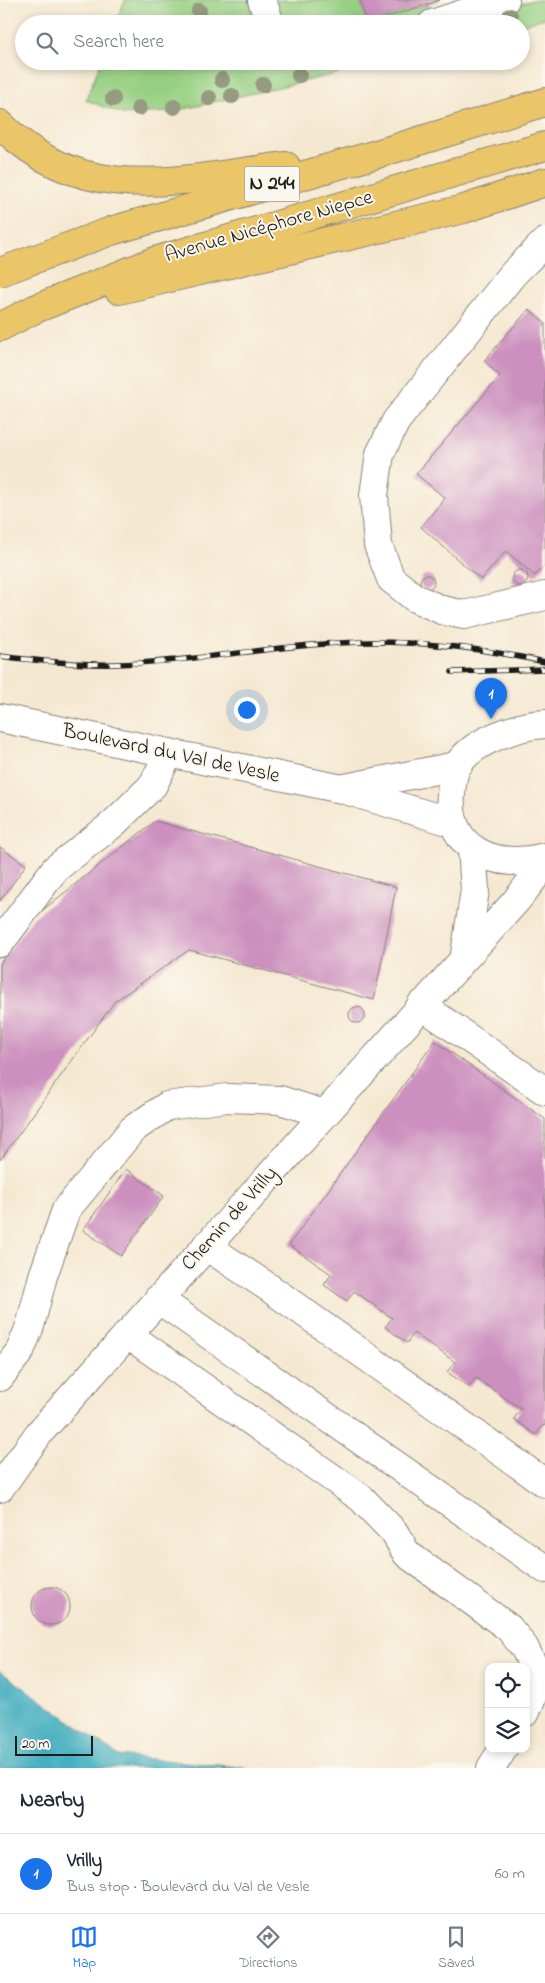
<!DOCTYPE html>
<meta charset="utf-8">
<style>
:root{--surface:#fff;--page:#f6f6f7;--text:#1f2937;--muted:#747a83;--line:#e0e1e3;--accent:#1a73e8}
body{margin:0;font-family:"Indie Flower",sans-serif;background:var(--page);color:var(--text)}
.controls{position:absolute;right:15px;bottom:15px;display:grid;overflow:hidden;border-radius:10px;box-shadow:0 2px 8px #0003}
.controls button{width:45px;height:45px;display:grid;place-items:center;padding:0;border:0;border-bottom:1px solid var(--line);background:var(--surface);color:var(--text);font:25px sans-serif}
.scale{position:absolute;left:15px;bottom:12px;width:78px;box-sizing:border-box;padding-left:5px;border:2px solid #1c1c1c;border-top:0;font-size:14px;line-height:18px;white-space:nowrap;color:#1c1c1c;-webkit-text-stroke:4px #fbf7ec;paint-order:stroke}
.you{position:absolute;left:246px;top:709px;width:18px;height:18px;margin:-12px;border:4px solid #fff;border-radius:50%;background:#1a73e8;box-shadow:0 0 0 8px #1a73e833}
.badge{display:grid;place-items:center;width:32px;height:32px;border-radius:50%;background:var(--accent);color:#fff;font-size:16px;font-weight:700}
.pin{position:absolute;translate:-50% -41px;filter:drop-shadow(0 1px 2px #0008)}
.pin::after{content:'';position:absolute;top:26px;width:18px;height:15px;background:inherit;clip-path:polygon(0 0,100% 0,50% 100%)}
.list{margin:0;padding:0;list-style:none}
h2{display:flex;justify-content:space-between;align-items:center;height:65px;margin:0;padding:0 20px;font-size:21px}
h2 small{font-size:16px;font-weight:400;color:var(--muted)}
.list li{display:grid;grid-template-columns:32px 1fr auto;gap:15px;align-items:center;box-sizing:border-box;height:80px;padding:0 20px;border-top:1px solid var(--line)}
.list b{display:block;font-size:19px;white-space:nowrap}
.list p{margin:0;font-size:16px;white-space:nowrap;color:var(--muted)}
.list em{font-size:16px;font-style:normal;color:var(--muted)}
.icon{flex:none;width:28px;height:28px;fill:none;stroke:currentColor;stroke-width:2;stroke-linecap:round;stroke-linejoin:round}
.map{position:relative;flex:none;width:545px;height:1768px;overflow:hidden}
.search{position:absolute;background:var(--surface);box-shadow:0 2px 8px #0003;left:15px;right:15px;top:15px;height:55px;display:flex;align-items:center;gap:12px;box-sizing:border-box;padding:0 18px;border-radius:28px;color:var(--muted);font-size:19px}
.sheet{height:145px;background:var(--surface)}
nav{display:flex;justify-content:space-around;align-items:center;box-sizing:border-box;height:70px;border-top:1px solid var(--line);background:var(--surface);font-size:14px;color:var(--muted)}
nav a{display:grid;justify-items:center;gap:2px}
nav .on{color:var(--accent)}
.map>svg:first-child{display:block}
.green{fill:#97d083;stroke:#5a7650}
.water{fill:#41adbf;stroke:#2e646e}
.building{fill:#cc8fbf}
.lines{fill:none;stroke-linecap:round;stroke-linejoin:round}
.minor-casing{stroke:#888276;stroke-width:30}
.highway-casing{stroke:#888276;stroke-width:30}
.minor{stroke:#fff;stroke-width:28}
.highway{stroke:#eac669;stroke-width:28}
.rail-casing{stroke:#1c1c1c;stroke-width:5.5}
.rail{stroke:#fbf7ec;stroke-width:4;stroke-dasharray:11;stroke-linecap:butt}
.tree{fill:#959a81}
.labels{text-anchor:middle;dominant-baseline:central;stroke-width:4;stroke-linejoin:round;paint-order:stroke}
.shield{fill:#fbf7ec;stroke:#5f5e5a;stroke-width:1}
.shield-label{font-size:20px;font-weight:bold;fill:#1c1c1c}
.street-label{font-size:21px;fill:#1c1c1c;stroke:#fbf7ec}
</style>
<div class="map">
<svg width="545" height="1768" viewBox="0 0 545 1768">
<rect width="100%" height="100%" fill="#fbf7ec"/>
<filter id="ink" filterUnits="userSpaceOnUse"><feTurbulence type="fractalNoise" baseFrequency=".02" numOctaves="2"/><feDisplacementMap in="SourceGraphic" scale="10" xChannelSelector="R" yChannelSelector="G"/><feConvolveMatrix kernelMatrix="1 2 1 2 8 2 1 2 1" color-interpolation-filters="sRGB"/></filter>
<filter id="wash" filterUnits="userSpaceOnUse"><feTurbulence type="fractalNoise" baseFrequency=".0096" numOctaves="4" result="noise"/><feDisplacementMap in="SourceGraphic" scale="20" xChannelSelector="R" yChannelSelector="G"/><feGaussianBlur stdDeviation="1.12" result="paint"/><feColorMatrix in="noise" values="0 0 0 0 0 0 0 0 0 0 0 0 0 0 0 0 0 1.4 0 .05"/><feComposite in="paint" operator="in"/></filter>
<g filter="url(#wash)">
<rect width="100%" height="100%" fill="#f5e8d1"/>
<g class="green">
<path d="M 125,0 L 250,0 L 255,24 L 115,24 Z"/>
<path d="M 276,0 L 360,0 L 367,24 L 285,24 Z"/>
<path d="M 533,0 L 545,0 L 545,18 L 521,25 L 459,24 Z"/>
<path d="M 428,4 L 431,15 L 404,24 L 368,24 Z"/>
<path d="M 101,61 L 284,61 L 300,75 L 341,61 L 392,61 L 171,112 L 122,114 L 86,100 Z"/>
</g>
<path class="water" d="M 0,1671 L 119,1756 L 249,1768 L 0,1768 Z"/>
<g id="blocks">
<g class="building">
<path d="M 360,0 L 440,0 L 367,24 Z"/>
<path d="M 529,309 L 545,323 L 545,565 L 535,576 L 506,551 L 481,580 L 421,527 L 445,498 L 416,474 L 500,376 L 484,361 Z"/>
<circle cx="520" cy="578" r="8"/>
<circle cx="427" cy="582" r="7"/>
<path d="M 155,821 L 396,887 L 374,1000 L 189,950 L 115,1001 L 0,1160 L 0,964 L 34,917 Z"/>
<path d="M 0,847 L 26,865 L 0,901 Z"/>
<circle cx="357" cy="1015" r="8"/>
<path d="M 435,1041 L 545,1119 L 545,1426 L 543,1425 L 536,1435 L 514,1419 L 521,1409 L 476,1378 L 469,1387 L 447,1372 L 455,1362 L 414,1333 L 407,1343 L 385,1327 L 392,1318 L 354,1291 L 347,1301 L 324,1285 L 331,1274 L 289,1245 Z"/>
<path d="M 126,1169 L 164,1196 L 121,1256 L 83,1230 Z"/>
<circle cx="51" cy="1606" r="19"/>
</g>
</g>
</g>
<g filter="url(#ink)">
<use href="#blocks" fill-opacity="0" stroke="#888276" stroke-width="1"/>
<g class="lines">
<defs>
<g id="minor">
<path d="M 262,0 L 270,24"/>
<path d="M 432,24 L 505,0"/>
<path d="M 545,242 L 513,274 L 396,421 L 380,454 L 374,495 L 378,545 L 391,579 L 415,598 L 442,610 L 464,615 L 545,596"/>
<path d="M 0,718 L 342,789 L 454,823"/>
<path d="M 545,724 C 519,725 472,741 458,765 C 452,773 452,785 451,794 C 446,852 498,870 545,857"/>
<path d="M 345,788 L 456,766"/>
<path d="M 0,943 L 55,869 L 113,824 L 153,785 L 169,753"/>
<path d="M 465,955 L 475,890 L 472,849"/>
<path d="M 421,1005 L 545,1091"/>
<path d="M 206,1246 L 268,1287 L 545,1483"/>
<path d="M 158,1299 L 545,1569"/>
<path d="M 127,1334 L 361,1498 L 394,1532 L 407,1554 L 509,1628 L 524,1647 L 535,1669 L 535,1689 L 526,1712"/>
<path d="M 0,1377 L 20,1351 L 30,1326 L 43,1276 L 66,1210 L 133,1129 L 167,1106 L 227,1098 L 280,1100 L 324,1114"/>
<path d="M 0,1488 L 40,1432 L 516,901 L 545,864"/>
<path d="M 491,1768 L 503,1749"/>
</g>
<g id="highway">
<path d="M 0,124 C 84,209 182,179 286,166"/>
<path d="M 0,272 L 111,231 L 377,154 L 545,102"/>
<path d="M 119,290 L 464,209 L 545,182"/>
<path d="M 0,327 L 35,309 L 155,261 L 545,146"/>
</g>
</defs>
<use href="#minor" class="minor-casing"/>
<use href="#highway" class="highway-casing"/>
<use href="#minor" class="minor"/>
<use href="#highway" class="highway"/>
<defs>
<g id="rail">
<path d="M 0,656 C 38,661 78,665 117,664 C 191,662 265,647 339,643 C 409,639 476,647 545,662"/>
<path d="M 452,672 L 545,669"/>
</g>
</defs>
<use href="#rail" class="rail-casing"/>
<use href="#rail" class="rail"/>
</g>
<g class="tree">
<circle cx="199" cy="11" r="8"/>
<circle cx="510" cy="16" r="8"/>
<circle cx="299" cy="75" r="8"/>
<circle cx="222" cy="80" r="8"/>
<circle cx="263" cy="85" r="8"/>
<circle cx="232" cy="96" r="8"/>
<circle cx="209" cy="98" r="8"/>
<circle cx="113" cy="99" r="8"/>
<circle cx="174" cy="107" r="8"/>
<circle cx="139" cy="108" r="8"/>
</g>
</g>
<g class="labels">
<rect class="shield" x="244.5" y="166.5" width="55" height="35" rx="4"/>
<g class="shield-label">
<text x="272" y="184">N 244</text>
</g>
<g class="street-label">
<text transform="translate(269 227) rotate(-16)">Avenue Nicéphore Niepce</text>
<text transform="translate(171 754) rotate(12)">Boulevard du Val de Vesle</text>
<text transform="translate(230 1219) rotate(-48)">Chemin de Vrilly</text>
</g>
</g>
</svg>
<div class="controls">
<button><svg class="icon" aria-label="locate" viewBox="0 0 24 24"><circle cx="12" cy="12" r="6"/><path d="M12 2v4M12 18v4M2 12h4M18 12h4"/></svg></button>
<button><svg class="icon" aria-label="layers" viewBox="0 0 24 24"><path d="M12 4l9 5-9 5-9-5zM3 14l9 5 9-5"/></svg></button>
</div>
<div class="scale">20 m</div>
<div class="you"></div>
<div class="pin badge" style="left:491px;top:719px">1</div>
<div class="search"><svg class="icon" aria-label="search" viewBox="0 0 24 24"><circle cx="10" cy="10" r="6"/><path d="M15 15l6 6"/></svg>Search here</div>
</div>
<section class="sheet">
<h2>Nearby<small></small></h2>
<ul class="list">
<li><span class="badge">1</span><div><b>Vrilly</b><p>Bus stop · Boulevard du Val de Vesle</p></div><em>60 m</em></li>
</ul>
</section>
<nav>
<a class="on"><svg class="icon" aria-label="map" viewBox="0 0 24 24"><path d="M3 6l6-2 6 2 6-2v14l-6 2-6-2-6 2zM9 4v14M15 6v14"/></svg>Map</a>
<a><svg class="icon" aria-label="directions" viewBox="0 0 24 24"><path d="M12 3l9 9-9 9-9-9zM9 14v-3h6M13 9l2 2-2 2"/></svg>Directions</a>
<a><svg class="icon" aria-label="saved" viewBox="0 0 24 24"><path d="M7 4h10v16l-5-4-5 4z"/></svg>Saved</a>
</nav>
